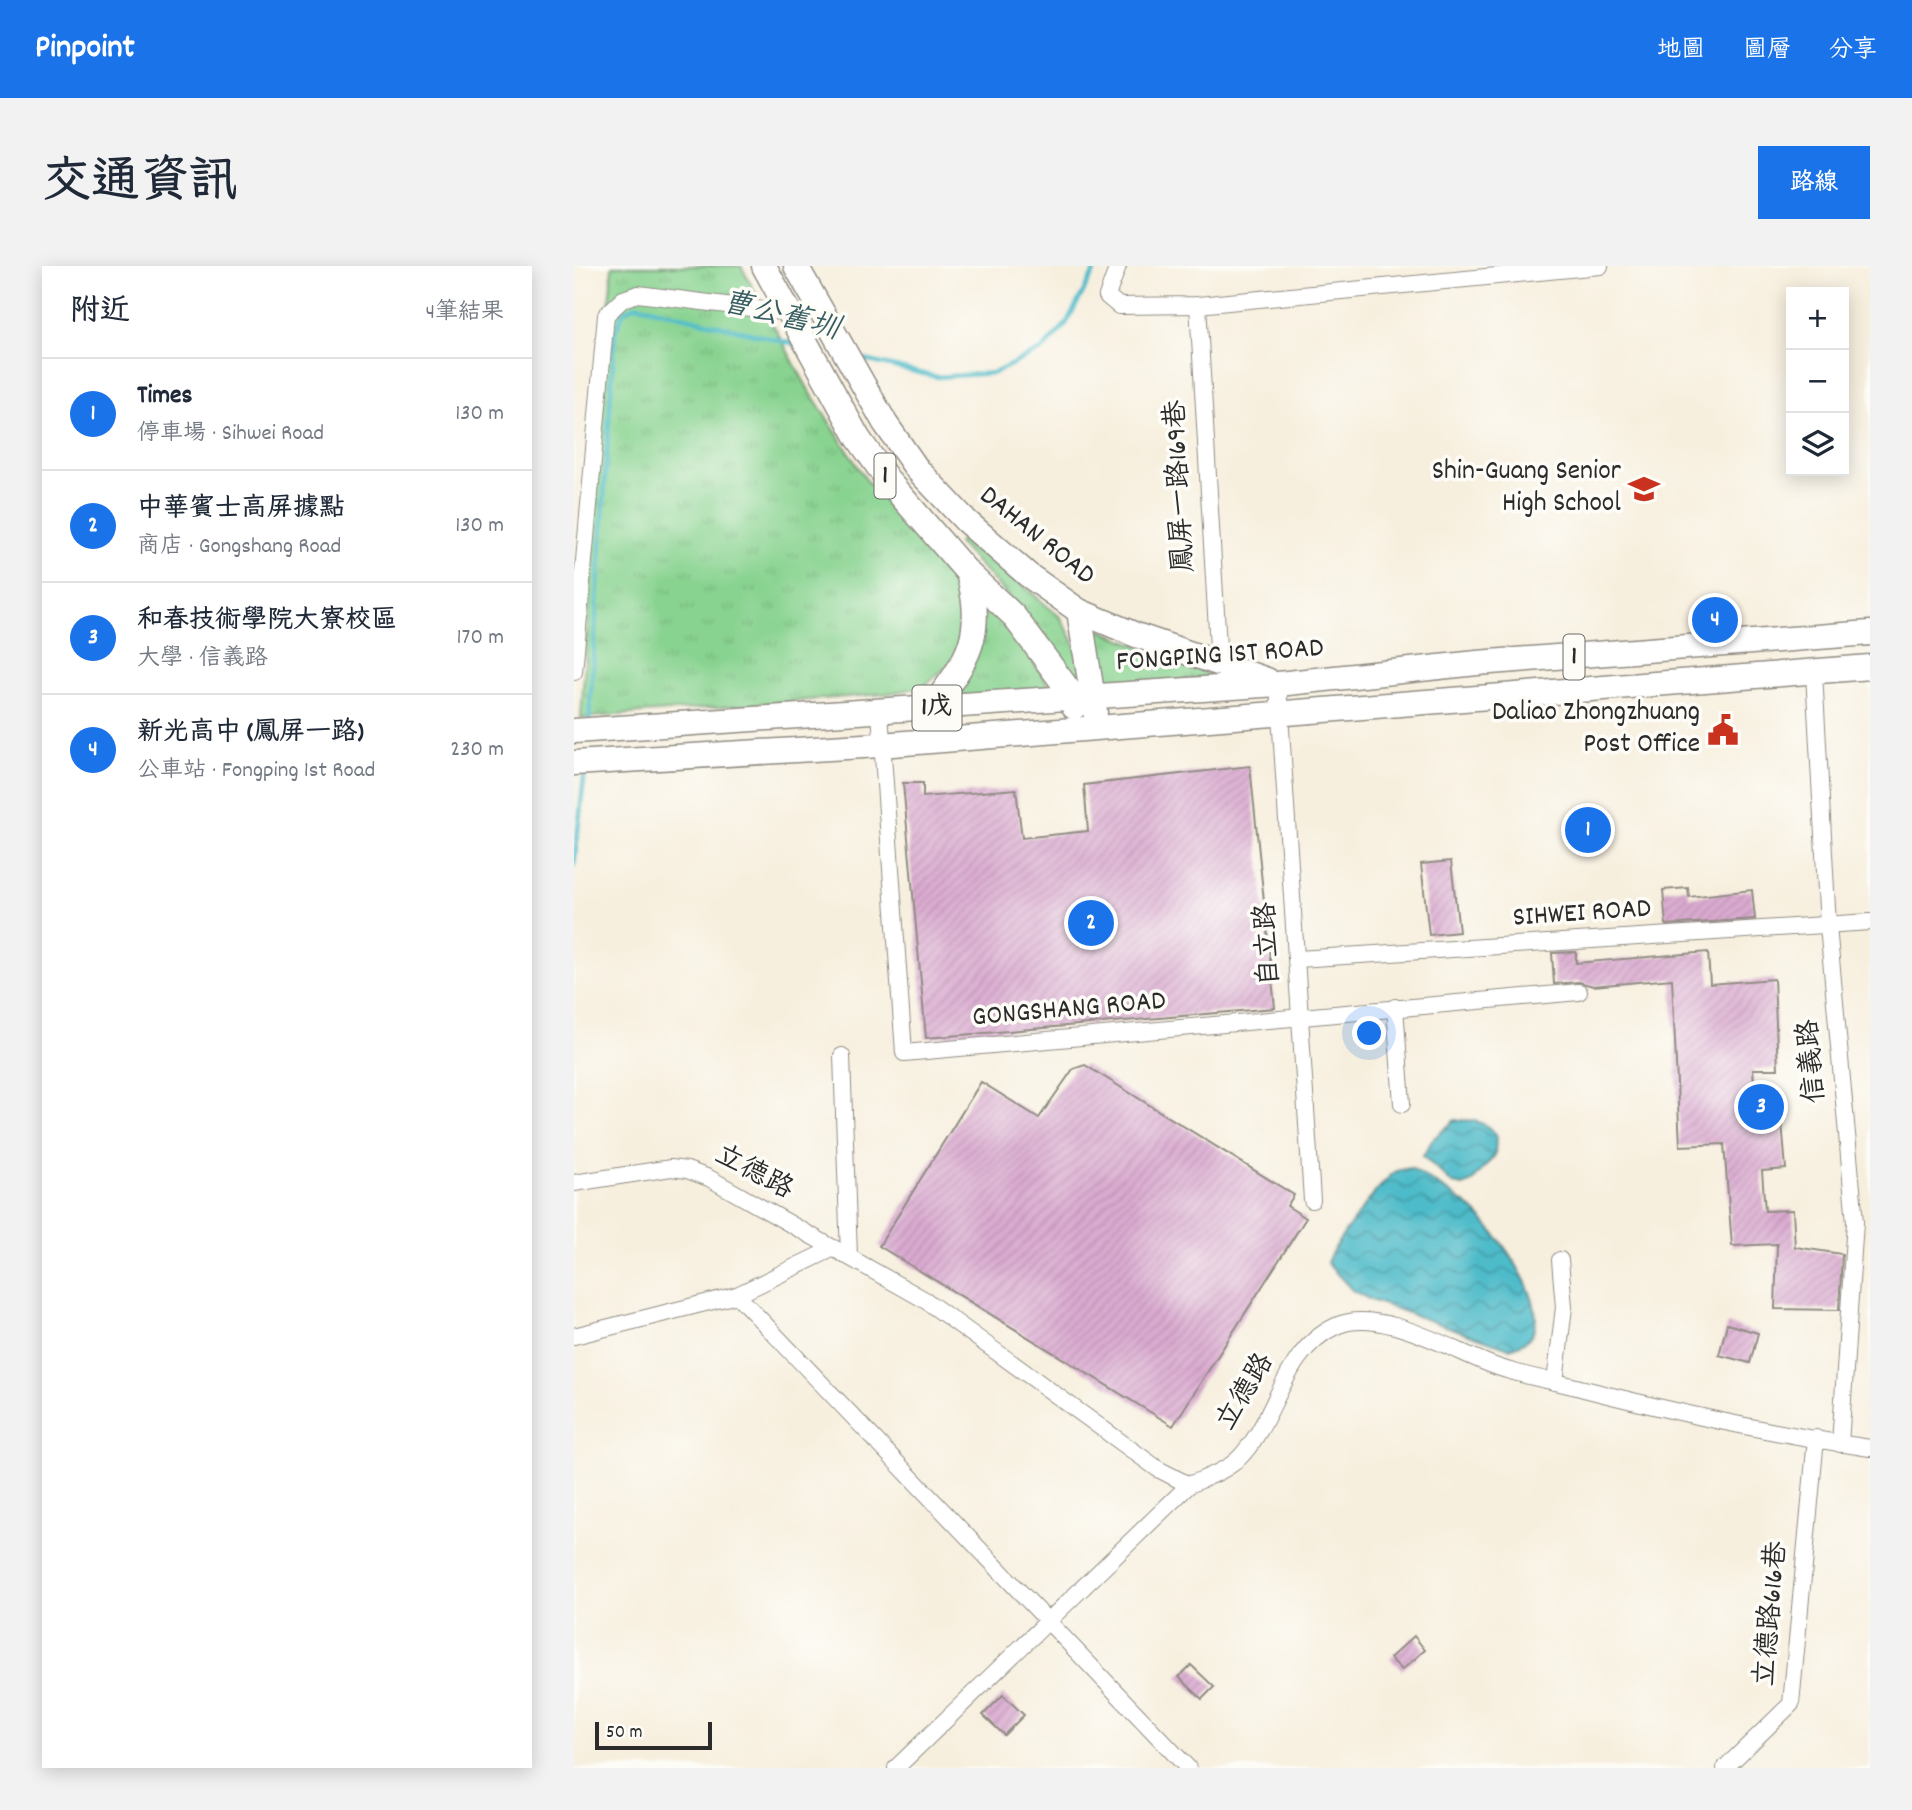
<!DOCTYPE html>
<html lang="zh-TW">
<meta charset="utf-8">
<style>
:root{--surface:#fff;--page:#f2f2f3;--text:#1f2937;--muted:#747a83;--line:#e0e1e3;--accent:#1a73e8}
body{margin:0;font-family:Dekko,"LXGW WenKai TC",sans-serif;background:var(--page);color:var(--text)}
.controls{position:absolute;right:21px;top:21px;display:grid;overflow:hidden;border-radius:0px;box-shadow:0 4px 18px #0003}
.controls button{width:63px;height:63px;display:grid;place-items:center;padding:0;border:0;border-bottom:2px solid var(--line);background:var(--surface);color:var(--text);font:35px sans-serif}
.scale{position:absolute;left:21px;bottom:18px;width:117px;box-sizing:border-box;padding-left:7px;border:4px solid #2b2b2b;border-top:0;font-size:19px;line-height:24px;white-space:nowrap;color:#2b2b2b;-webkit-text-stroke:5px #fdfcf7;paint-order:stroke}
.you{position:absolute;left:796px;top:768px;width:24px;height:24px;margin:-18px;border:5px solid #fff;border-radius:50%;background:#1a73e8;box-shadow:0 0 0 10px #1a73e833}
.badge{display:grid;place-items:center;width:46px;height:46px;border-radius:50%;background:var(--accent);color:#fff;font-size:23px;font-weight:700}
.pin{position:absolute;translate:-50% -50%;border:4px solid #fff;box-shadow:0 2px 7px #0006}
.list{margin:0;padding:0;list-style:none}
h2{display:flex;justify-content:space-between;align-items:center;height:91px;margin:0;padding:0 28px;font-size:30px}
h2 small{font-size:23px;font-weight:400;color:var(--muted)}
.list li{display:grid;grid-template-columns:46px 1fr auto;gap:21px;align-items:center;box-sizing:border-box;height:112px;padding:0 28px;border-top:2px solid var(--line)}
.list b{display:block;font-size:26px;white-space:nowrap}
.list p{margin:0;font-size:23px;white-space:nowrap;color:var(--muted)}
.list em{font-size:23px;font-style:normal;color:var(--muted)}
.icon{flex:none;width:38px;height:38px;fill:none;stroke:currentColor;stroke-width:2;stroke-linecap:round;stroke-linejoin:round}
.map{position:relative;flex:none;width:1296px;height:1502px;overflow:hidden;border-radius:0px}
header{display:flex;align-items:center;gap:42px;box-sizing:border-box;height:98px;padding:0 35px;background:var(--accent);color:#fff}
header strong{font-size:33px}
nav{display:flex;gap:38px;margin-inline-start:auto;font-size:24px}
.intro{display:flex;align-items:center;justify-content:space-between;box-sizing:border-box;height:168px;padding:0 42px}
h1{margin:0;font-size:49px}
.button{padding:18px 32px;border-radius:0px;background:var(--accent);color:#fff;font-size:24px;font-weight:700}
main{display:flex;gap:42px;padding:0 42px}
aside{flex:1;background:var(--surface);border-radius:0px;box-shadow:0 4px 18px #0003}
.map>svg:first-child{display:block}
.grass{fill:url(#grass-tufts);stroke:#5a7f5e;stroke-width:2}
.water{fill:url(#water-waves);stroke:#3c737a;stroke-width:2}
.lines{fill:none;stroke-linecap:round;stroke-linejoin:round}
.stream{stroke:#4ebbc9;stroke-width:4.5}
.building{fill:url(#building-hatch)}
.street-casing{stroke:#918d84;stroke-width:18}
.primary-casing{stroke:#918d84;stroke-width:27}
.street{stroke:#fff;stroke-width:16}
.primary{stroke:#fff;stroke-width:24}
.labels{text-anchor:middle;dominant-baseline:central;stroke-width:7;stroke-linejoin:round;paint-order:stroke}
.shield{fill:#fdfcf7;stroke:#6a6a68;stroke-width:2}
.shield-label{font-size:26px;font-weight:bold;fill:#2b2b2b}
.poi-label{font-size:28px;fill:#2b2b2b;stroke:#fdfcf7;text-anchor:end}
.street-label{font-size:28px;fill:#2b2b2b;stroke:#fdfcf7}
.water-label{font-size:30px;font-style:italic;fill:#375d62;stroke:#fdfcf7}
</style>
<header>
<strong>Pinpoint</strong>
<nav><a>地圖</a><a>圖層</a><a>分享</a></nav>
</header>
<div class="intro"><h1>交通資訊</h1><a class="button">路線</a></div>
<main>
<aside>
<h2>附近<small>4筆結果</small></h2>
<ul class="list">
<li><span class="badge">1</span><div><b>Times</b><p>停車場 · Sihwei Road</p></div><em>130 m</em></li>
<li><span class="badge">2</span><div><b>中華賓士高屏據點</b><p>商店 · Gongshang Road</p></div><em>130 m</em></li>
<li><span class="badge">3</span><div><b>和春技術學院大寮校區</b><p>大學 · 信義路</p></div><em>170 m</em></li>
<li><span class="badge">4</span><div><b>新光高中 (鳳屏一路)</b><p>公車站 · Fongping 1st Road</p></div><em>230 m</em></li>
</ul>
</aside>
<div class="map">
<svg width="1296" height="1502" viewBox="0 0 1296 1502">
<defs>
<pattern id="grass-tufts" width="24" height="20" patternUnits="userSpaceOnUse" patternTransform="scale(1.75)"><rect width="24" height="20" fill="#88d390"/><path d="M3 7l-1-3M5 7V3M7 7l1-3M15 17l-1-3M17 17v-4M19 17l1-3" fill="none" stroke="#76b57c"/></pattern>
<pattern id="water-waves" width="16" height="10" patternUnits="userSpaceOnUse" patternTransform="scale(1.75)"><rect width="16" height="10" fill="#4ebbc9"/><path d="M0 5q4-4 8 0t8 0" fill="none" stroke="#4198a3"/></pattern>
<pattern id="building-hatch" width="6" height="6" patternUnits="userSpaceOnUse" patternTransform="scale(1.75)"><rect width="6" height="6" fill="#daaad0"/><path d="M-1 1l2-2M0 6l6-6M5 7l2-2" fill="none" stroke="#bb92b3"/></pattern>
</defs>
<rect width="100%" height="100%" fill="#fdfcf7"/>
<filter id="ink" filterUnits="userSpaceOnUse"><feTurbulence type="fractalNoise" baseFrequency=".0143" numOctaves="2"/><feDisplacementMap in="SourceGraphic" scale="14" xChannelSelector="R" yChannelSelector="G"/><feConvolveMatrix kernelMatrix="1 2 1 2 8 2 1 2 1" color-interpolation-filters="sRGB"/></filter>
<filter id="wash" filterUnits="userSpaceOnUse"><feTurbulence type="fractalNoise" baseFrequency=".00686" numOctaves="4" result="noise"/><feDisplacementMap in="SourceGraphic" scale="28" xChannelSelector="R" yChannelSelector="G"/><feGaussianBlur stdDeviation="1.57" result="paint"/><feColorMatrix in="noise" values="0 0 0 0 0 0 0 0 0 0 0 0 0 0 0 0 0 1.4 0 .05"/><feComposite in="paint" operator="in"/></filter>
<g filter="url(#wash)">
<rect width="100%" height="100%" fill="#f7efde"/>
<g class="grass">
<path d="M 38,0 L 167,0 L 233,121 L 293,215 L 380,315 L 391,338 L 390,368 L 379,395 L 349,421 L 310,428 L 7,452 Z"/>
<path d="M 391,270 L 487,352 L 501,378 L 511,421 L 501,422 L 452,349 L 384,277 Z"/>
<path d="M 410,332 L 441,368 L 478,424 L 372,434 Z"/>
<path d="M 518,361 L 642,411 L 530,421 L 525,414 Z"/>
</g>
<g class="water">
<path d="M 881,854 C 899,854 910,854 922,869 L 921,889 L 898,916 L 889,920 L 879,918 L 849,890 L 859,873 Z"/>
<path d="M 837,902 C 857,916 881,928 899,944 C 925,968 1002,1068 935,1082 L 799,1035 L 779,1025 L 753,997 C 758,980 806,917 821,906 C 825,904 832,903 837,902 Z"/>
</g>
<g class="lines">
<g class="stream">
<path d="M 287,93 L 363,111 L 420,107 L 469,83 L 492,58 L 523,0"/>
<path d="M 15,456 L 41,66 L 50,45 L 63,39 L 224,79"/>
<path d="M 0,600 L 11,503"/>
</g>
</g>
<g id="blocks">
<g class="building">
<path d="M 676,500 L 701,742 L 352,772 L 329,517 L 349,517 L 349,531 L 442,523 L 448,572 L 514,565 L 510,519 Z"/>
<path d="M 877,595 L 885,666 L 855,669 L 847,598 Z"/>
<path d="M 1114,622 L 1115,631 L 1178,624 L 1181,653 L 1092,659 L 1089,624 Z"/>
<path d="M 1002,686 L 1002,697 L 1134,686 L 1136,718 L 1200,713 L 1204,803 L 1179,803 L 1182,847 L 1207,845 L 1212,903 L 1188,905 L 1191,945 L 1219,944 L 1221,981 L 1268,988 L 1265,1044 L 1201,1043 L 1203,978 L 1158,980 L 1150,878 L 1106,880 L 1098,713 L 1019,720 L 1005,716 L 980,718 L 978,687 Z"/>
<path d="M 511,799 L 720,929 L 713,940 L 732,952 L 599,1160 L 305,980 L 407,816 L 465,852 L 499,803 Z"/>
<path d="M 1153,1058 L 1184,1067 L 1176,1097 L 1145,1089 Z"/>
<path d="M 840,1370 L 851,1384 L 828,1404 L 816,1392 Z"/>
<path d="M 617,1399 L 640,1421 L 628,1433 L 605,1411 Z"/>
<path d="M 429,1429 L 450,1449 L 430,1469 L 409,1449 Z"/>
</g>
</g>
</g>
<g filter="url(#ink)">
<use href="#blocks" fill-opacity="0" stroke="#918d84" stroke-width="2"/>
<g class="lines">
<defs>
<g id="street">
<path d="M 544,0 L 533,30 L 545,40 L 624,39 L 1026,0"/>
<path d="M 624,39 L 645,398"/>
<path d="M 0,406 L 32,49 L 49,33 L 64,28 L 216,47"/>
<path d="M 1240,407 L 1254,660 L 1281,956 L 1266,1178"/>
<path d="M 704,418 L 738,934"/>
<path d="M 306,447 L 330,787 L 1005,726"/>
<path d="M 724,693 L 1296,656"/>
<path d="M 821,741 L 828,838"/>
<path d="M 268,790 L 275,991"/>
<path d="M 0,917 L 97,902 L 113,904 L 135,912 L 351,1034 L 584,1203 L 615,1219 C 631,1212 649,1206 662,1195 C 704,1156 706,1086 762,1060 C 802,1041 871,1080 908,1095 C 940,1109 977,1114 1010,1123 C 1104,1147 1201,1168 1296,1182"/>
<path d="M 163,1029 L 614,1502"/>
<path d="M 0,1070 L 163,1029 L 260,982"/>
<path d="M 981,1116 L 990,1041 L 986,994"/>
<path d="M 322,1502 L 615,1219"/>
<path d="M 1151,1502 L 1217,1438 L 1242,1172"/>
</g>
<g id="primary">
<path d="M 190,0 L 284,172 L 316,217 L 394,307 L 439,349 L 499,430 L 500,441"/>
<path d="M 222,0 L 311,157 L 343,203 L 392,255 L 454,309 L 505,345 L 562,369 L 693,414"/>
<path d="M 505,345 L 521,446"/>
<path d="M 356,443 C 394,395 412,368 394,307"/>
<path d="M 0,465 L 704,418 L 903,397 L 1296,367"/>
<path d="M 0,497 L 306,479 L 1296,401"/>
</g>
</defs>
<use href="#street" class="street-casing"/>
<use href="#primary" class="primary-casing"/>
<use href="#street" class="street"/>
<use href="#primary" class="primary"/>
</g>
</g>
<defs>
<symbol id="school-bare" viewBox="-9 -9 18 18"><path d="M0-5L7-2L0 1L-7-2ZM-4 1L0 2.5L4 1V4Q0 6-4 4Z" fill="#c8321e" stroke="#fdfcf7" stroke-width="2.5" paint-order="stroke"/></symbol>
<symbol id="civic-bare" viewBox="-9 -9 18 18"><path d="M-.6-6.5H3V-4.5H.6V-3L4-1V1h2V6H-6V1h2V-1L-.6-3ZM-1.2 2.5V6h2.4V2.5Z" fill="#c8321e" stroke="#fdfcf7" stroke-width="2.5" paint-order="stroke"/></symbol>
</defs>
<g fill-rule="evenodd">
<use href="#school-bare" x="1048" y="201" width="44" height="44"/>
<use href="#civic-bare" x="1127" y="442" width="44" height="44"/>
</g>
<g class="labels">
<g class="shield">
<rect x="300.5" y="187.5" width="21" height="45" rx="5"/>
<rect x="989.5" y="368.5" width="21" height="45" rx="5"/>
<rect x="338.5" y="419.5" width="49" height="45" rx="5"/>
</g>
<g class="shield-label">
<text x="311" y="210">1</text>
<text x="1000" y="391">1</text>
<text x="363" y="442">1戊</text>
</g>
<g class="poi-label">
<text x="1047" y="207">Shin-Guang Senior<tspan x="1047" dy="32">High School</tspan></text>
<text x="1126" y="448">Daliao Zhongzhuang<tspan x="1126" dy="32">Post Office</tspan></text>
</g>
<g class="street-label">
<text transform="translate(608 220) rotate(-93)">鳳屏一路169巷</text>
<text transform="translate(462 271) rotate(39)">DAHAN ROAD</text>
<text transform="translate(646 391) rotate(-4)">FONGPING 1ST ROAD</text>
<text transform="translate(1008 649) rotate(-4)">SIHWEI ROAD</text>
<text transform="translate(696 678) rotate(-93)">自立路</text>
<text transform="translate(495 745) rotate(-5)">GONGSHANG ROAD</text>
<text transform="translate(1240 795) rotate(-95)">信義路</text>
<text transform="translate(179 908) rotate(28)">立德路</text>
<text transform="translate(673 1127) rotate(-59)">立德路</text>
<text transform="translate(1199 1348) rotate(-85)">立德路616巷</text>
</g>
<g class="water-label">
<text transform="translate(206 52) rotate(14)">曹公舊圳</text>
</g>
</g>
</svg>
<div class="controls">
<button>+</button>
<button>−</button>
<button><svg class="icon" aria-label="layers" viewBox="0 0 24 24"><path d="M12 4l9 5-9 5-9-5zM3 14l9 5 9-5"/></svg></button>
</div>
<div class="scale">50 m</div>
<div class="you"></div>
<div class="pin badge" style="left:1014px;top:564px">1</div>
<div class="pin badge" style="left:517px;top:657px">2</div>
<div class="pin badge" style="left:1187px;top:841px">3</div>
<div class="pin badge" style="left:1141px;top:354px">4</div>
</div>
</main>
